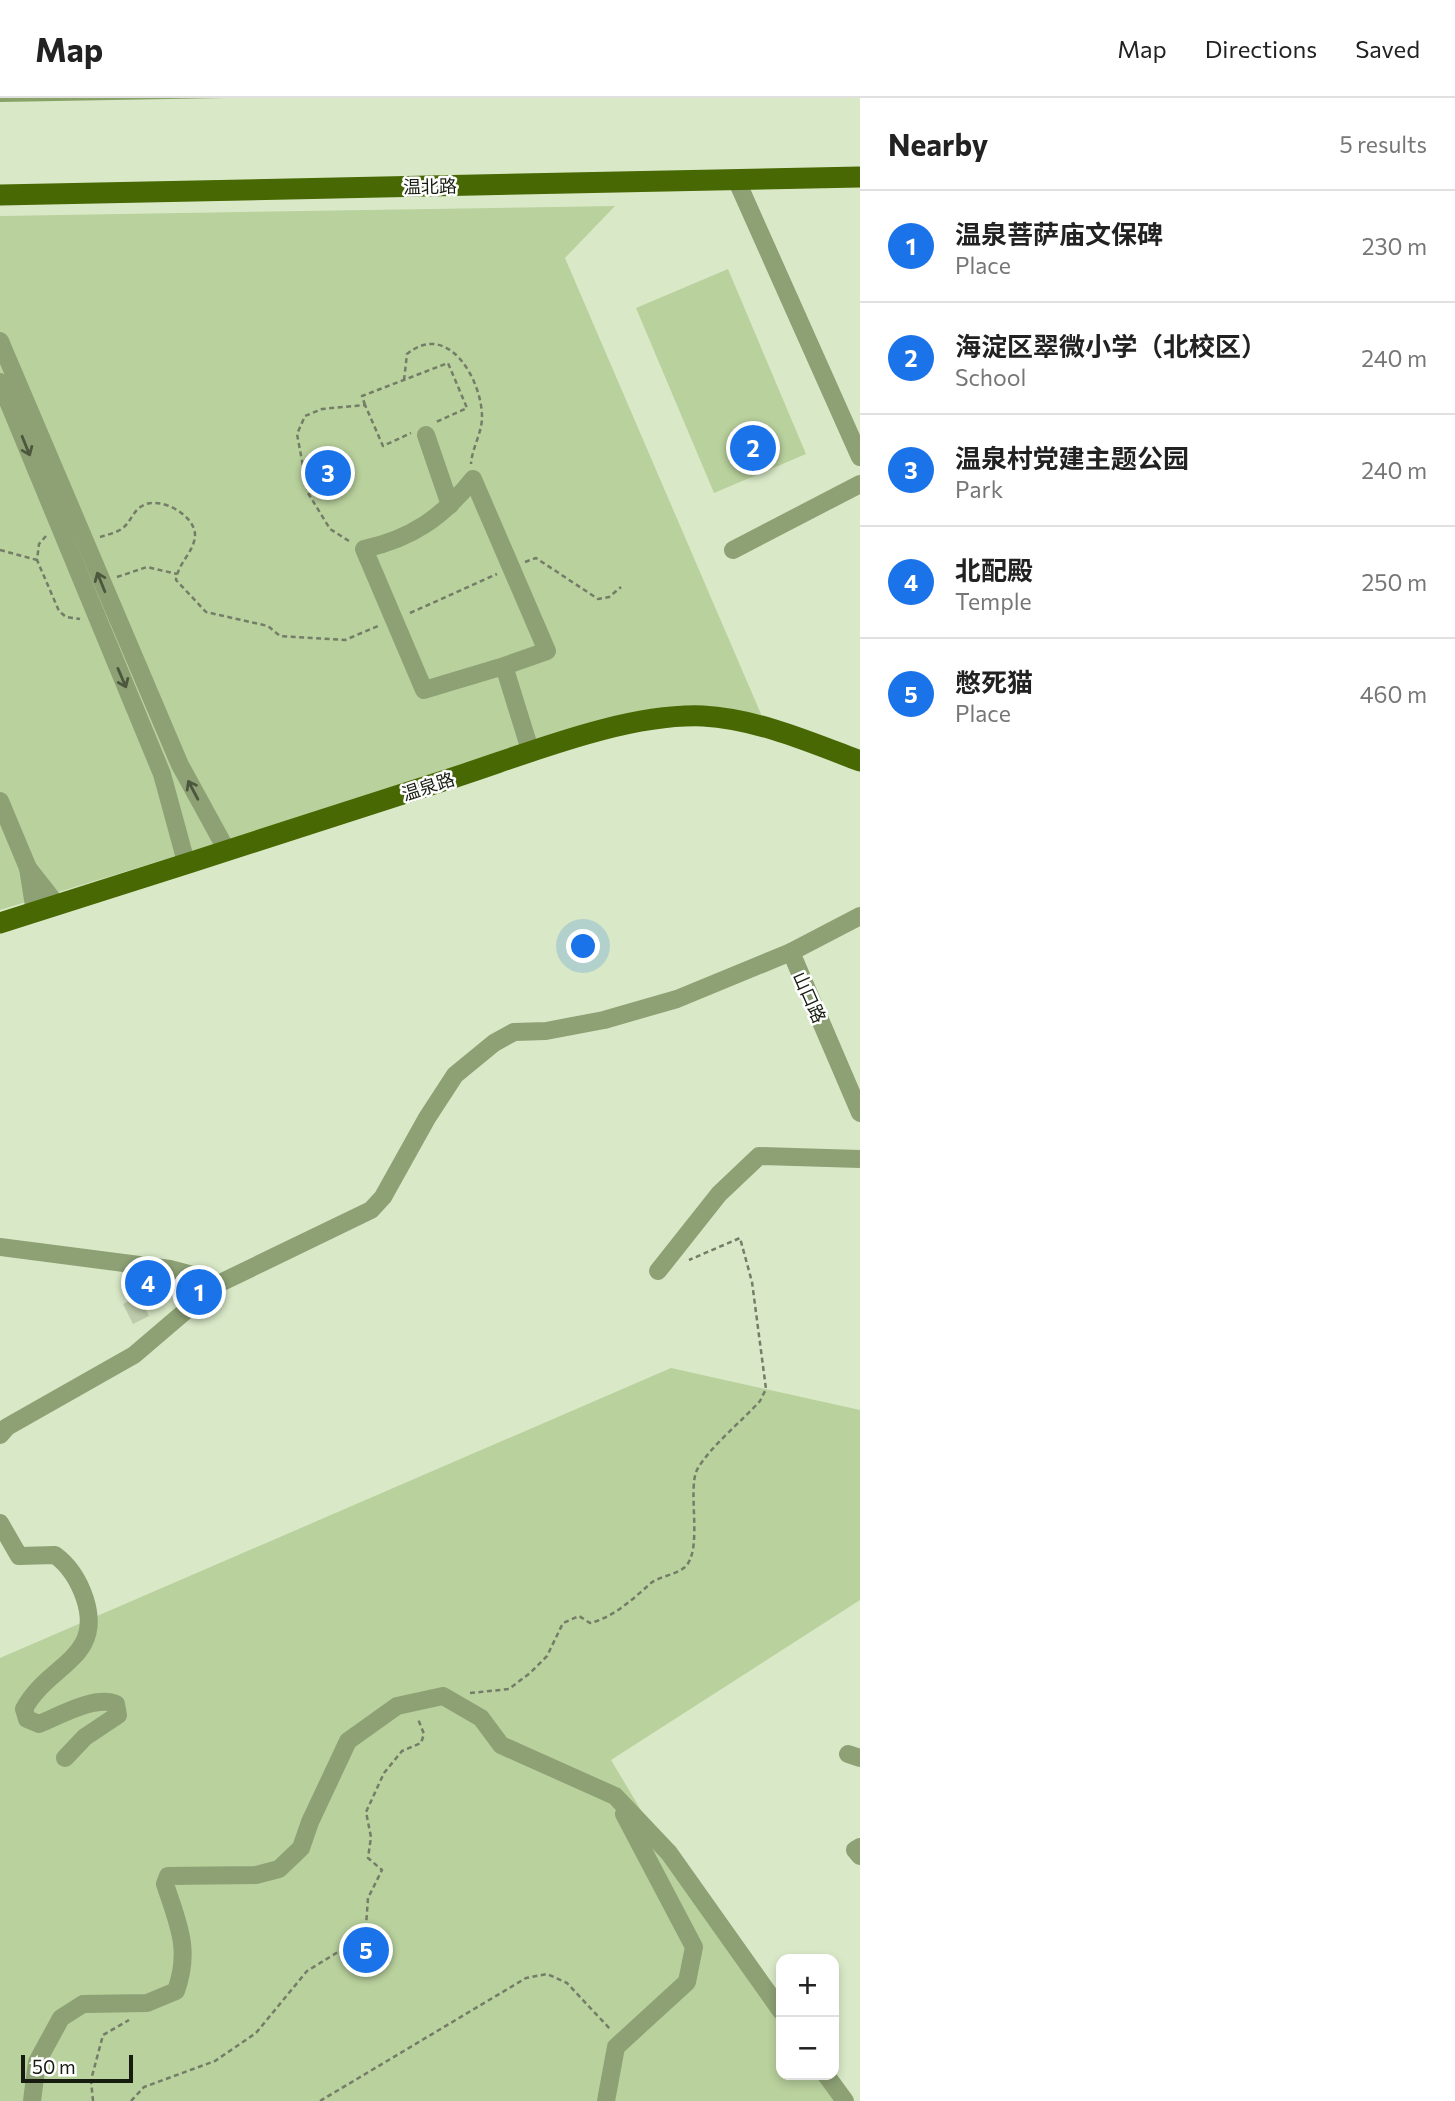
<!DOCTYPE html>
<meta charset="utf-8">
<style>
:root{--surface:#fff;--page:#f6f6f6;--text:#222;--muted:#767676;--line:#e0e0e0;--accent:#1a73e8}
body{margin:0;font-family:Commissioner,"Noto Sans SC",sans-serif;background:var(--page);color:var(--text)}
.controls{position:absolute;right:21px;bottom:21px;display:grid;overflow:hidden;border-radius:14px;box-shadow:0 4px 10px #0003}
.controls button{width:63px;height:63px;display:grid;place-items:center;padding:0;border:0;border-bottom:2px solid var(--line);background:var(--surface);color:var(--text);font:35px sans-serif}
.scale{position:absolute;left:21px;bottom:18px;width:112px;box-sizing:border-box;padding-left:7px;border:4px solid #171c10;border-top:0;font-size:19px;line-height:24px;white-space:nowrap;color:#171c10;-webkit-text-stroke:5px #fff;paint-order:stroke}
.you{position:absolute;left:584px;top:849px;width:24px;height:24px;margin:-18px;border:5px solid #fff;border-radius:50%;background:#1a73e8;box-shadow:0 0 0 10px #1a73e833}
.badge{display:grid;place-items:center;width:46px;height:46px;border-radius:50%;background:var(--accent);color:#fff;font-size:23px;font-weight:700}
.pin{position:absolute;translate:-50% -50%;border:4px solid #fff;box-shadow:0 2px 7px #0006}
.list{margin:0;padding:0;list-style:none}
h2{display:flex;justify-content:space-between;align-items:center;height:91px;margin:0;padding:0 28px;font-size:30px}
h2 small{font-size:23px;font-weight:400;color:var(--muted)}
.list li{display:grid;grid-template-columns:46px 1fr auto;gap:21px;align-items:center;box-sizing:border-box;height:112px;padding:0 28px;border-top:2px solid var(--line)}
.list b{display:block;font-size:26px;white-space:nowrap}
.list p{margin:0;font-size:23px;white-space:nowrap;color:var(--muted)}
.list em{font-size:23px;font-style:normal;color:var(--muted)}
.map{position:relative;flex:none;width:860px;height:2003px;overflow:hidden}
header{display:flex;align-items:center;gap:42px;box-sizing:border-box;height:98px;padding:0 35px;background:var(--surface);border-bottom:2px solid var(--line)}
header strong{font-size:33px}
nav{display:flex;gap:38px;margin-inline-start:auto;font-size:24px}
main{display:flex}
aside{flex:1;background:var(--surface)}
.map>svg:first-child{display:block}
.green{fill:#b9d19d}
.water{fill:#88a268}
.building{fill:#bdccab}
.lines{fill:none;stroke-linecap:round;stroke-linejoin:round}
.path{stroke:#737d67;stroke-width:2.5;stroke-dasharray:5 3.5;stroke-linecap:butt}
.minor{stroke:#8da175;stroke-width:18}
.major{stroke:#476802;stroke-width:21}
.oneway{stroke:#4c583d}
.labels{text-anchor:middle;dominant-baseline:central;stroke-width:5;stroke-linejoin:round;paint-order:stroke}
.street-label{font-size:18px;fill:#171c10;stroke:#fff}
</style>
<header>
<strong>Map</strong>
<nav><a>Map</a><a>Directions</a><a>Saved</a></nav>
</header>
<main>
<div class="map">
<svg width="860" height="2003" viewBox="0 0 860 2003">
<rect width="100%" height="100%" fill="#d9e9c7"/>
<g class="green">
<path d="M 615,108 L 565,160 L 764,623 L 705,611 L 659,610 L 0,812 L 0,118 Z"/>
<path d="M 728,171 L 806,356 L 714,395 L 636,210 Z"/>
<path d="M 671,1270 L 860,1312 L 860,1502 L 611,1662 L 693,1799 L 781,1925 L 781,1977 L 817,1977 L 835,2003 L 0,2003 L 0,1560 Z"/>
</g>
<path class="water" d="M 0,0 L 226,0 L 0,4 Z"/>
<path class="building" d="M 139,1198 L 149,1218 L 133,1226 L 123,1206 Z"/>
<g class="lines">
<g class="path">
<path d="M 404,282 L 407,256 C 448,222 482,282 482,319 C 482,335 472,350 471,366"/>
<path d="M 365,307 L 362,298 L 448,265 L 467,310 L 436,324"/>
<path d="M 46,438 L 39,446 L 37,462 L 59,513 L 66,519 L 80,521"/>
<path d="M 100,439 C 107,437 119,434 124,429 C 131,423 133,413 142,408 C 159,397 196,417 195,438 C 194,454 178,465 176,482 L 206,514 L 268,528 L 280,538 L 345,542 L 378,528"/>
<path d="M 349,443 L 330,431 L 308,395 L 297,336 L 305,318 L 322,311 L 365,307 L 383,348 L 411,335"/>
<path d="M 0,452 L 37,462"/>
<path d="M 525,464 L 536,460 L 598,501 L 609,499 L 621,489"/>
<path d="M 117,479 L 147,469 L 177,476"/>
<path d="M 410,515 L 497,476"/>
<path d="M 470,1595 L 509,1591 L 530,1575 L 547,1558 L 563,1525 L 579,1518 L 590,1525 C 614,1519 633,1501 651,1485 C 660,1478 676,1477 685,1469 C 704,1451 686,1389 698,1370 C 712,1347 742,1323 760,1303 L 766,1291 L 752,1184 L 740,1140 L 689,1162"/>
<path d="M 93,2003 L 91,1982 L 103,1937 L 129,1922"/>
<path d="M 131,2003 L 144,1989 L 215,1963 L 256,1935 L 307,1873 L 356,1843 L 366,1828 L 368,1800 L 382,1772 L 368,1760 L 371,1739 L 366,1714 L 384,1675 L 402,1653 L 421,1645 L 424,1636 L 418,1621"/>
<path d="M 320,2003 L 526,1880 L 547,1876 L 567,1885 L 610,1931"/>
</g>
<g class="minor">
<path d="M 736,81 L 860,359"/>
<path d="M 0,243 L 180,667 L 226,751"/>
<path d="M 0,284 L 162,676 L 186,764"/>
<path d="M 426,337 L 450,407"/>
<path d="M 733,452 L 860,386"/>
<path d="M 504,568 L 424,592 L 364,451 C 411,441 443,419 473,381 L 547,553 L 504,568 L 531,655"/>
<path d="M 0,703 L 28,770"/>
<path d="M 35,814 L 28,770 L 57,807"/>
<path d="M 860,818 L 791,854 L 860,1015"/>
<path d="M 0,1149 L 170,1171 L 200,1179 L 216,1187"/>
<path d="M 658,1173 L 719,1096 L 759,1058 L 860,1061"/>
<path d="M 0,1337 L 7,1329 L 134,1257 L 216,1187 L 371,1112 L 383,1099 L 427,1020 L 455,977 L 494,945 L 514,934 L 546,933 L 604,922 L 677,901 L 791,854"/>
<path d="M 0,1425 L 19,1458 L 55,1457 C 70,1468 79,1483 85,1501 C 104,1561 48,1566 24,1611 L 27,1621 L 39,1626 C 59,1618 95,1597 116,1606 L 118,1617 L 85,1639 L 65,1660"/>
<path d="M 848,1656 L 860,1660"/>
<path d="M 860,1749 L 855,1752 L 860,1758"/>
<path d="M 826,1977 L 845,2003"/>
<path d="M 32,2003 L 37,1964 L 61,1920 L 83,1906 L 147,1905 L 176,1893 C 191,1851 178,1826 165,1786 L 168,1778 L 256,1777 L 279,1771 L 301,1750 L 310,1724 L 348,1643 L 397,1608 L 443,1598 L 481,1620 L 501,1647 L 615,1698 L 669,1755 L 781,1913"/>
<path d="M 606,2003 L 616,1949 L 687,1884 L 694,1849 L 624,1716"/>
</g>
<g class="major">
<path d="M 0,97 L 860,79"/>
<path d="M 0,825 C 148,778 295,731 443,683 C 520,659 622,615 703,618 C 757,621 810,644 860,663"/>
</g>
</g>
<defs><path id="oneway-shaft" d="M-6 0H5M1.5-3L5.5 0L1.5 3" fill="none" stroke-width="1.6" stroke-linecap="round" stroke-linejoin="round" transform="scale(1.75)"/></defs>
<g class="oneway">
<use href="#oneway-shaft" transform="translate(26 348) rotate(68)"/>
<use href="#oneway-shaft" transform="translate(101 484) rotate(-112)"/>
<use href="#oneway-shaft" transform="translate(122 580) rotate(67)"/>
<use href="#oneway-shaft" transform="translate(193 692) rotate(-118)"/>
</g>
<g class="labels">
<g class="street-label">
<text transform="translate(430 88) rotate(-1)">温北路</text>
<text transform="translate(428 688) rotate(-18)">温泉路</text>
<text transform="translate(810 899) rotate(66)">山口路</text>
</g>
</g>
</svg>
<div class="controls">
<button>+</button>
<button>−</button>
</div>
<div class="scale">50 m</div>
<div class="you"></div>
<div class="pin badge" style="left:199px;top:1194px">1</div>
<div class="pin badge" style="left:753px;top:350px">2</div>
<div class="pin badge" style="left:328px;top:375px">3</div>
<div class="pin badge" style="left:148px;top:1185px">4</div>
<div class="pin badge" style="left:366px;top:1852px">5</div>
</div>
<aside>
<h2>Nearby<small>5 results</small></h2>
<ul class="list">
<li><span class="badge">1</span><div><b>温泉菩萨庙文保碑</b><p>Place</p></div><em>230 m</em></li>
<li><span class="badge">2</span><div><b>海淀区翠微小学（北校区）</b><p>School</p></div><em>240 m</em></li>
<li><span class="badge">3</span><div><b>温泉村党建主题公园</b><p>Park</p></div><em>240 m</em></li>
<li><span class="badge">4</span><div><b>北配殿</b><p>Temple</p></div><em>250 m</em></li>
<li><span class="badge">5</span><div><b>憋死猫</b><p>Place</p></div><em>460 m</em></li>
</ul>
</aside>
</main>
